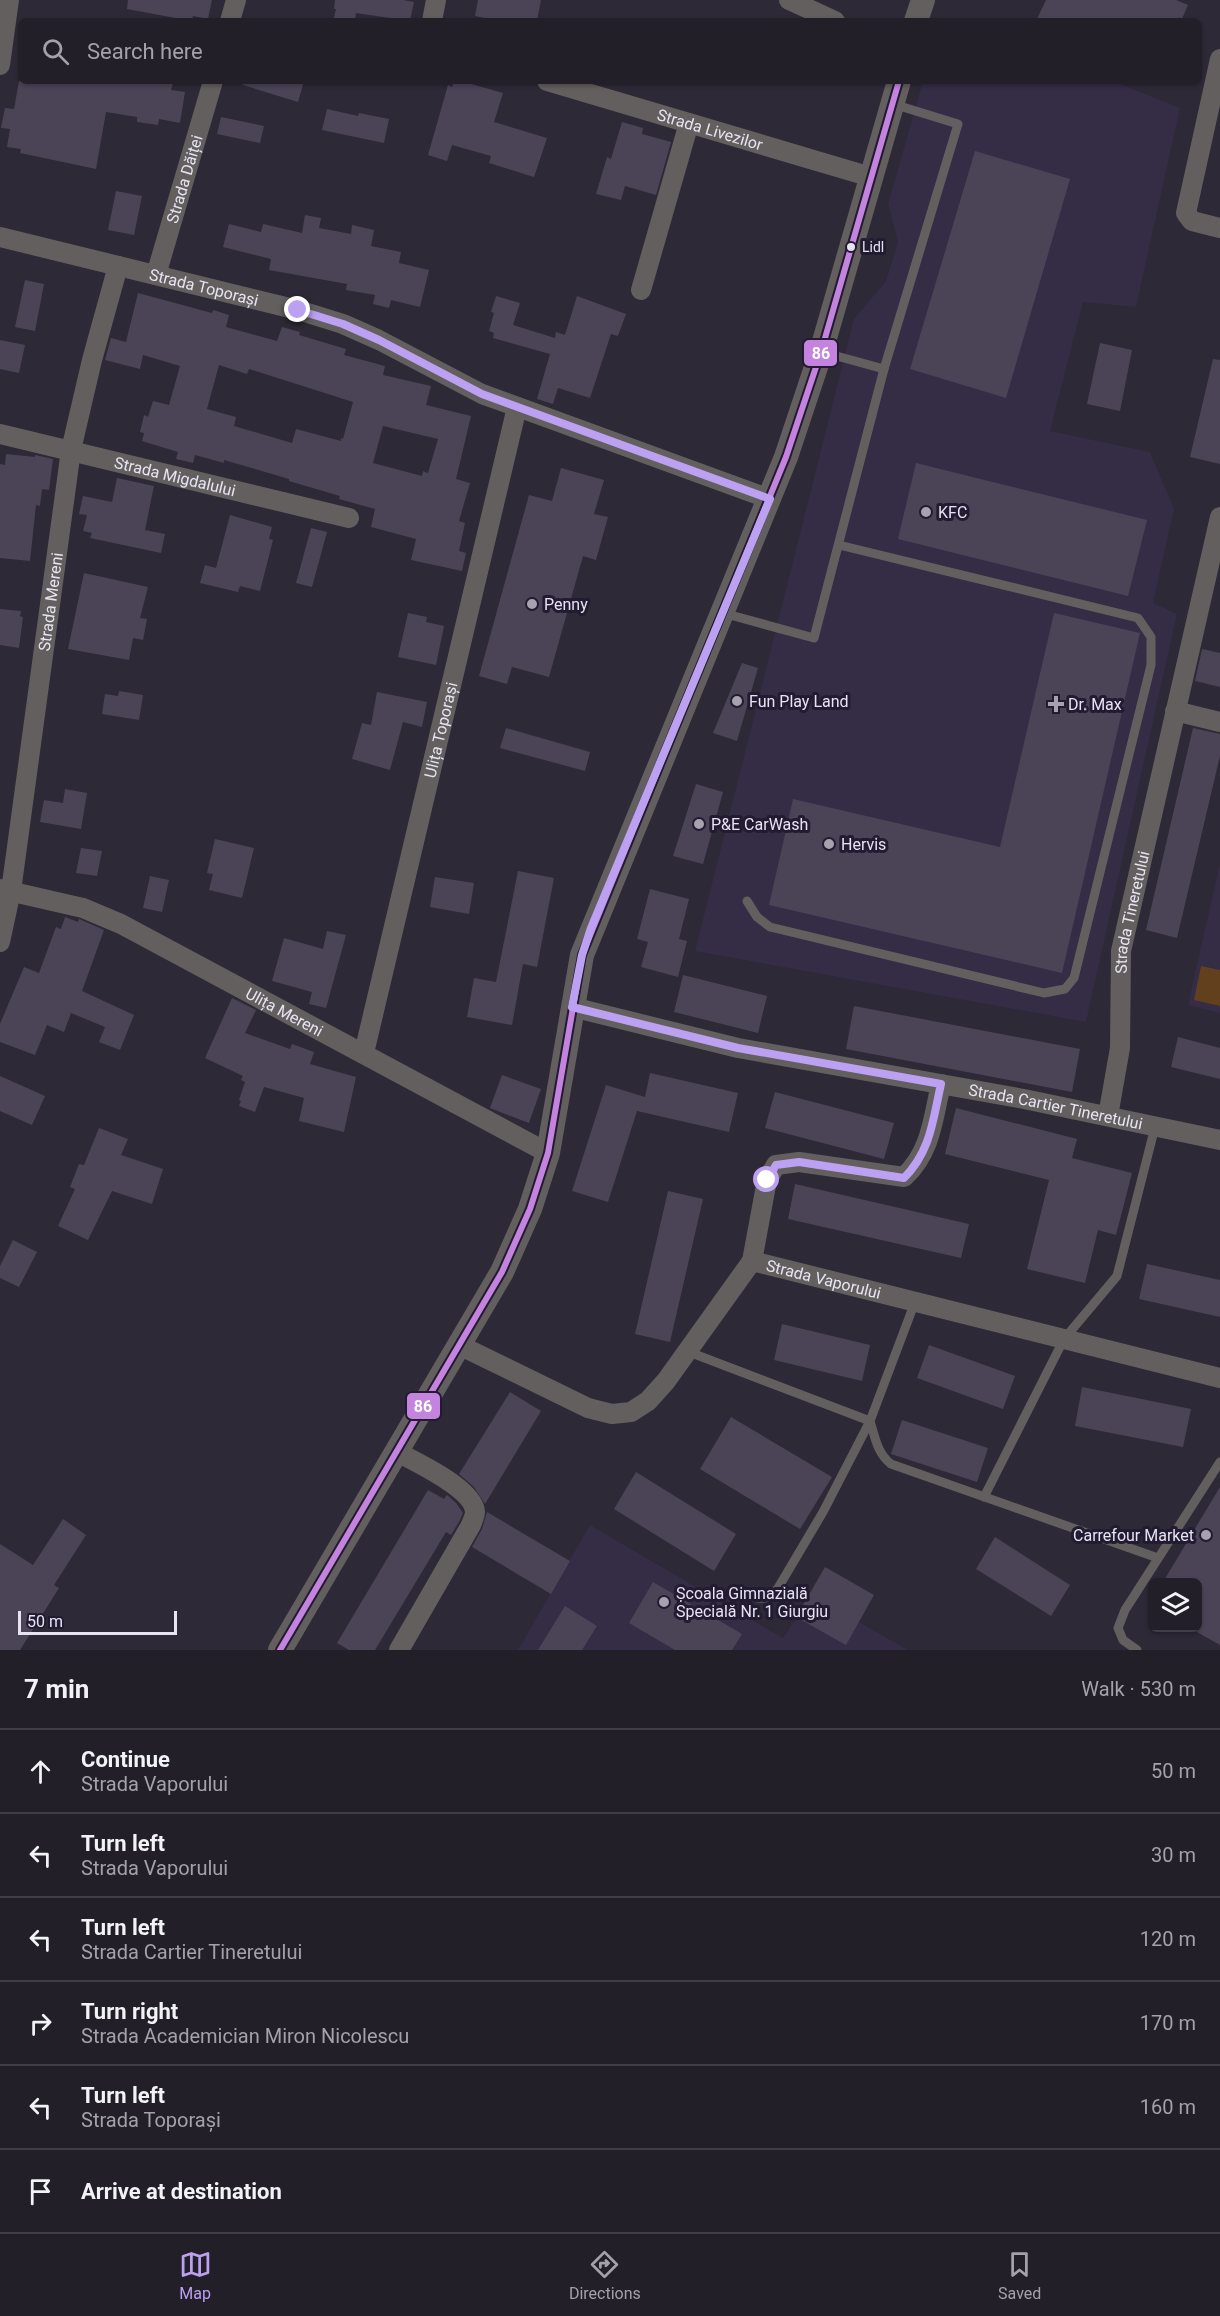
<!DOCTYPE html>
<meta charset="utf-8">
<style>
:root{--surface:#221f28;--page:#2e2c34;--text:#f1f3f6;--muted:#a2a2a8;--line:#3f3d45;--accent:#bca0f2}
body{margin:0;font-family:Roboto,sans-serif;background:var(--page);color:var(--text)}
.controls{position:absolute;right:18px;bottom:18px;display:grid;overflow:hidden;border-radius:9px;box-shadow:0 2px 4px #0004}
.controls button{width:54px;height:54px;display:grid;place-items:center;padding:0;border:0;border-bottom:2px solid var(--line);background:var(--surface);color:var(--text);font:30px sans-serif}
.scale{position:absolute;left:18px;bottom:15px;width:159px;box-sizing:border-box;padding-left:6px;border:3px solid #e7e3f2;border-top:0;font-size:16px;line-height:21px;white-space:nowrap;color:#e7e3f2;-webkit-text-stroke:4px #221b31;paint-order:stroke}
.stop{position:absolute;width:18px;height:18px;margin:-14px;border:4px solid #bca0f2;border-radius:50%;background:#fff}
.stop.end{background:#bca0f2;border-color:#fff;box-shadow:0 2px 6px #0008}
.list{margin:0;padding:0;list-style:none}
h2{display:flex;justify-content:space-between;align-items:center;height:78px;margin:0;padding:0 24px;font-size:26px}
h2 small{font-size:20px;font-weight:400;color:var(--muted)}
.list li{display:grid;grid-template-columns:39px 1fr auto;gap:18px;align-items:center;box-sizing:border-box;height:84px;padding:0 24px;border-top:2px solid var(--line)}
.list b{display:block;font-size:22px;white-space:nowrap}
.list p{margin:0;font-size:20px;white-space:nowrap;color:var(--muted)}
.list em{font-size:20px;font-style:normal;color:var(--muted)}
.icon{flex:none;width:33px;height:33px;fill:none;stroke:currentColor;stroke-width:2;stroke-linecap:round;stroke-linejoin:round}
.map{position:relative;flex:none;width:1220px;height:1650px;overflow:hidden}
.search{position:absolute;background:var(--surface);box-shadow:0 2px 4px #0004;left:18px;right:18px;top:18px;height:66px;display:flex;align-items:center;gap:15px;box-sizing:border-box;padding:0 21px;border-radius:9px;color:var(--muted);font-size:22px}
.sheet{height:582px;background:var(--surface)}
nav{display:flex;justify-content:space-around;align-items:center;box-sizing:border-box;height:84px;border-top:2px solid var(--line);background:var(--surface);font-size:16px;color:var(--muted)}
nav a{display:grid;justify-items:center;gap:3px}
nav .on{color:var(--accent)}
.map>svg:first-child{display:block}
.built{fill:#352c46}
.green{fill:#63401d}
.building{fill:#4b4457;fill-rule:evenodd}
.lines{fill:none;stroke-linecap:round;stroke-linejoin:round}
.service{stroke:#635f5e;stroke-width:9}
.minor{stroke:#635f5e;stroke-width:20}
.tertiary{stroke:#635f5e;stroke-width:24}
.bus-1-casing{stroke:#221b31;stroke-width:10}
.bus-1{stroke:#c483df;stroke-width:6}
.route{stroke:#bca0f2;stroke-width:8}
.bus-dot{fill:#e7e3f2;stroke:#221b31;stroke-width:2}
.poi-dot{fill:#a6a2b0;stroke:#221b31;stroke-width:2}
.labels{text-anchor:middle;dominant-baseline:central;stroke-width:6;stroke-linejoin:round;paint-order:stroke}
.bus-label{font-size:14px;fill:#e7e3f2;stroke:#221b31;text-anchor:start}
.street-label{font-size:16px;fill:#e7e3f2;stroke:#221b31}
.poi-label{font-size:16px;fill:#e7e3f2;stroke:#221b31;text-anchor:start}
.line-badge{stroke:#221b31;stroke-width:2}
.badge-label{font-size:16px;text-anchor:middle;font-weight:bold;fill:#fff}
</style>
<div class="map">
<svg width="1220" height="1650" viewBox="0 0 1220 1650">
<rect width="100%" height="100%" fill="#2d2936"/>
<g class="built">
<path d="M 923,81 L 1113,81 L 1180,108 L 1136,307 L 1083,302 L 1050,431 L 1150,452 L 1174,509 L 1153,603 L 1177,614 L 1086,1022 L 695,951 L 854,319 L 886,281 L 898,242 L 888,204 Z"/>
<path d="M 1220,863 L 1220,1013 L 1188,1005 Z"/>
<path d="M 590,1525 L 783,1638 L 797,1617 L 859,1622 L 908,1650 L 518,1650 Z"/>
</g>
<path class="green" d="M 1201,966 L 1220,970 L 1220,1006 L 1194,1000 Z"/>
<g class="building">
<path d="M 128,0 L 212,0 L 208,19 L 193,16 L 192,21 L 127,9 Z"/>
<path d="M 335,0 L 403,0 L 414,2 L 410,21 L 356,13 L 355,21 L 333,21 L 336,9 L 334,9 Z"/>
<path d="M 478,0 L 541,0 L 537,21 L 499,21 L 475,16 Z"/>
<path d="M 1046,0 L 1176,0 L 1188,5 L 1181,21 L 1036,21 Z"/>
<path d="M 19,81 L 160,81 L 173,83 L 171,90 L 185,92 L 180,123 L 159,119 L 158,125 L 137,122 L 137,117 L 106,112 L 96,169 L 20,153 L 21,149 L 7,147 L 10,129 L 1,128 L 5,108 L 14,109 Z"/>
<path d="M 244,81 L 304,81 L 298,102 L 243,85 Z"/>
<path d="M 454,81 L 461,81 L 503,93 L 494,122 L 547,138 L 534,177 L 489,163 L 491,156 L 452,145 L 447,161 L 428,155 L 448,85 L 452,87 Z"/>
<path d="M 327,109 L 358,116 L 359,113 L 389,119 L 384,143 L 322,130 Z"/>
<path d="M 221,117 L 264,126 L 260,143 L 217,134 Z"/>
<path d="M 622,122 L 643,128 L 642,134 L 671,142 L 656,195 L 625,186 L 621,200 L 596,194 L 607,157 L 611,159 Z"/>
<path d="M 975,151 L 1070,179 L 1006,398 L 910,369 Z"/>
<path d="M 116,191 L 142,196 L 134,235 L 108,230 Z"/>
<path d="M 305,215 L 321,218 L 319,228 L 351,234 L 352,225 L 374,230 L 371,246 L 401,252 L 399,263 L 429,270 L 420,307 L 391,300 L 389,308 L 373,304 L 375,295 L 346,290 L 347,284 L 269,270 L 271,259 L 223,247 L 229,224 L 261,232 L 263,224 L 302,233 Z"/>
<path d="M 25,280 L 44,284 L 35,331 L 15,327 Z"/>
<path d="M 138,293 L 212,313 L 213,310 L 229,315 L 226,327 L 277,341 L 282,327 L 300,332 L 299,335 L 346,349 L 344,355 L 385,366 L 383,375 L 431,386 L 426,405 L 471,416 L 456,479 L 470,483 L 459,521 L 465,523 L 459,551 L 466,553 L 462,571 L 411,560 L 416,539 L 371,527 L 375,509 L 339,499 L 340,496 L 289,481 L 289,479 L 224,460 L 224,463 L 195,455 L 193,463 L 176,459 L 178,452 L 142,441 L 144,433 L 140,432 L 144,415 L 148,417 L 153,401 L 169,405 L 180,366 L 143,355 L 140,369 L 105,360 L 111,338 L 126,342 ZM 219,365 L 247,374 L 249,369 L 353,402 L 343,439 L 341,438 L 341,441 L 296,429 L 292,443 L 234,426 L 236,417 L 207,409 ZM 383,426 L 438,439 L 428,473 L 423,471 L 422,476 L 373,463 Z"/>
<path d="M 496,296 L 520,303 L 513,325 L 555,338 L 556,332 L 565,335 L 577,296 L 626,314 L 618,336 L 611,334 L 590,398 L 558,388 L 553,404 L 537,399 L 550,354 L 493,338 L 494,333 L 489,331 L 494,313 L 491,312 Z"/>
<path d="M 0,340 L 25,345 L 19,373 L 0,369 Z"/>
<path d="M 1100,343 L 1132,350 L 1120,411 L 1087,404 Z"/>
<path d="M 1213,359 L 1220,360 L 1220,464 L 1190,457 Z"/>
<path d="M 6,454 L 35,457 L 35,455 L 53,459 L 49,490 L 42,489 L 40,506 L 36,505 L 30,561 L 0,558 L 0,464 L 5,465 Z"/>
<path d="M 916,463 L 1147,520 L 1128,596 L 898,539 Z"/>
<path d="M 561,468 L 604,480 L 594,514 L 608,517 L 596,560 L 583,556 L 549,677 L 512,667 L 507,684 L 479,676 L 529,495 L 552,501 Z"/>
<path d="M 117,478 L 154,486 L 145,530 L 165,534 L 161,553 L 90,538 L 92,533 L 83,531 L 87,515 L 79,514 L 83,496 L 112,502 Z"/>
<path d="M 230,515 L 272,527 L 269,539 L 273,540 L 260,591 L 240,586 L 238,592 L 200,583 L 205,565 L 216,568 Z"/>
<path d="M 311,528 L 327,532 L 312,587 L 296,583 Z"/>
<path d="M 84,573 L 148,587 L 140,618 L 147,619 L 143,640 L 133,638 L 129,660 L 68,649 Z"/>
<path d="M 0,609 L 21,611 L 20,616 L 23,617 L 19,648 L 0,645 Z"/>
<path d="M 408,613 L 427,617 L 426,622 L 444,626 L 436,665 L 398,657 Z"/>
<path d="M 1054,613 L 1140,633 L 1062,973 L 769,905 L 793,799 L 1000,847 Z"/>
<path d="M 1202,649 L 1220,653 L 1220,687 L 1195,681 Z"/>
<path d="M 742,663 L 758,668 L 737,741 L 713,733 Z"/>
<path d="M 119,691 L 143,695 L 139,720 L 102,714 L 105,694 L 118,696 Z"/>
<path d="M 377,692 L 427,702 L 422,727 L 403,722 L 390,770 L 352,759 L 362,723 L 371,725 Z"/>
<path d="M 506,728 L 590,752 L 585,771 L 500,748 Z"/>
<path d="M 1193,728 L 1220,734 L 1220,756 L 1177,938 L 1146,930 Z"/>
<path d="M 696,784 L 723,792 L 703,864 L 673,856 Z"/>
<path d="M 65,789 L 87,793 L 81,829 L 40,822 L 44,800 L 63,803 Z"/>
<path d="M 215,839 L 254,848 L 242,898 L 209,890 L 213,874 L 207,873 Z"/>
<path d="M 81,848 L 102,851 L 97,876 L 76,873 Z"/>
<path d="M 518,871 L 554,878 L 537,967 L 523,964 L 512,1025 L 467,1017 L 474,978 L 496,982 Z"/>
<path d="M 150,876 L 169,880 L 162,912 L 143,908 Z"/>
<path d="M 435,877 L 474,883 L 469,914 L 430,907 Z"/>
<path d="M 650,889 L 689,899 L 679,939 L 687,941 L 678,977 L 641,967 L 648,942 L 637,939 Z"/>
<path d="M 65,917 L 78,922 L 79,919 L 104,930 L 82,991 L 134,1015 L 120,1050 L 99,1042 L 105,1027 L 71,1013 L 64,1032 L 47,1025 L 35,1055 L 0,1042 L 0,1024 L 24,967 L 39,973 L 56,927 L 61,929 Z"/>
<path d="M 327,931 L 346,935 L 326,1008 L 309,1004 L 312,992 L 272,981 L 284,938 L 323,949 Z"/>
<path d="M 683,975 L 767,996 L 758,1033 L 674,1012 Z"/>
<path d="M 232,998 L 256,1010 L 245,1033 L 290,1049 L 292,1044 L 314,1052 L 310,1064 L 356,1077 L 344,1132 L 299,1121 L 304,1098 L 264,1087 L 255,1112 L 239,1106 L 241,1101 L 239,1100 L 245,1082 L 241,1080 L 243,1076 L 205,1058 Z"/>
<path d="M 854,1006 L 1080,1049 L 1072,1092 L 846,1049 Z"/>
<path d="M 1178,1037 L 1220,1048 L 1220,1079 L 1171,1067 Z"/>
<path d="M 650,1073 L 738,1093 L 729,1132 L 637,1111 L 608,1202 L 572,1191 L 606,1085 L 645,1097 Z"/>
<path d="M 502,1075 L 541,1089 L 529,1123 L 490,1108 Z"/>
<path d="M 0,1076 L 45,1096 L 32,1125 L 0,1111 Z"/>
<path d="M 775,1092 L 894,1123 L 884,1159 L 765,1128 Z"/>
<path d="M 956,1108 L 1077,1139 L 1072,1158 L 1132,1173 L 1116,1235 L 1098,1230 L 1085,1283 L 1027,1269 L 1049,1180 L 945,1154 Z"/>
<path d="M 99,1128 L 128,1139 L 121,1155 L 163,1169 L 152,1204 L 112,1191 L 88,1240 L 58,1226 L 75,1189 L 70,1187 L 79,1164 L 84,1165 Z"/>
<path d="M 795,1184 L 969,1224 L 961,1258 L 788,1219 Z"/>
<path d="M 668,1191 L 703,1199 L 670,1342 L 635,1334 Z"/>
<path d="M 13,1240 L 37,1252 L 19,1287 L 0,1278 L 0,1266 Z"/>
<path d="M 1147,1264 L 1220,1280 L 1220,1317 L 1139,1299 Z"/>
<path d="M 782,1324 L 870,1345 L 862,1381 L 774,1360 Z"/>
<path d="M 929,1345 L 1015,1376 L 1003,1409 L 917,1378 Z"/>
<path d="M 1082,1387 L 1191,1409 L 1183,1447 L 1075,1426 Z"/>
<path d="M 510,1392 L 541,1411 L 485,1504 L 474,1487 L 459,1474 Z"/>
<path d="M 731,1417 L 832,1477 L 800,1529 L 700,1469 Z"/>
<path d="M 902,1420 L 988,1448 L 977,1482 L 891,1454 Z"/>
<path d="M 636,1472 L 736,1534 L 714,1571 L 614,1509 Z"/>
<path d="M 1220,1487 L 1220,1645 L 1197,1632 L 1197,1582 L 1163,1582 Z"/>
<path d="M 428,1490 L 444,1499 L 447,1495 L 456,1503 L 463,1513 L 460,1520 L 451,1535 L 446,1532 L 375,1650 L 349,1650 L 337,1643 Z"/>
<path d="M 487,1512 L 570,1561 L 551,1594 L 472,1547 L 482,1529 Z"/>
<path d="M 63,1519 L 86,1535 L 54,1585 L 59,1588 L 20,1650 L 0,1650 L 0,1544 L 33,1565 Z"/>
<path d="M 995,1537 L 1070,1585 L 1051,1616 L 976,1569 Z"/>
<path d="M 825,1567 L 874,1595 L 846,1645 L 796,1617 Z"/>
<path d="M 653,1582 L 742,1634 L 732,1650 L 675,1650 L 629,1623 Z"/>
<path d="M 565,1606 L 597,1626 L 582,1650 L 538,1650 Z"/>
</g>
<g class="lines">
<g class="service">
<path d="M 822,352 L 884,369 L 958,124 L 893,104"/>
<path d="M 723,613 L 814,638 L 884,369"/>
<path d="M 747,901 L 757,917 L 770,927 L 1044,993 L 1065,989 L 1074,978 L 1151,665 L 1151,637 L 1138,618 L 839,545"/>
<path d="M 689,1352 L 870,1421 C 875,1437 877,1453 891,1464 L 1158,1558"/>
<path d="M 984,1497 L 1064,1339 L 1117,1276 L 1155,1127"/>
<path d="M 753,1597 C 766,1600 769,1598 778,1588 L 823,1512 L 870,1421 L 915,1302"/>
<path d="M 1137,1650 L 1123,1640 L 1118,1628 L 1125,1610 L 1220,1462"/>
</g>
<g class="minor">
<path d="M 789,0 L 835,21"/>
<path d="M 230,21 L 236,0"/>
<path d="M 432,21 L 436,0"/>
<path d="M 1220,59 L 1186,213 L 1192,221 L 1220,228"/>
<path d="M 0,65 L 9,0"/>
<path id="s1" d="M 547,81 L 871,177"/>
<path id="s2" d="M 0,237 L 298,310 L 343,324 L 379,340 L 482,394 L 770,499"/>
<path id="s3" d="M 156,275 L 213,81"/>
<path d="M 641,290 L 689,123"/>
<path id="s4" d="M 0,434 L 349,518"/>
<path d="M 1175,711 L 1220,722"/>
<path id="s5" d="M 0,889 L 83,908 L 121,924 L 548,1153"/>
<path id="s6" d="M 0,942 L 11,891 L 71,450 L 92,360 L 118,266"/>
<path id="s7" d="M 572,1007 L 738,1048 L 1024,1099 L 1220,1140"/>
<path id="s8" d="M 364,1053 L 517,407"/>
<path id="s9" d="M 941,1084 C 933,1119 931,1152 904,1177 L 799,1162 L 776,1165 L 767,1180 L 752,1261 L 1220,1378"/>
<path id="s10" d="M 1108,1116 L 1120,1048 L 1121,951 L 1220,517"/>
<path d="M 459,1345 L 588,1408 L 612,1414 L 631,1412 L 648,1401 L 666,1381 L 752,1261"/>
<path d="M 397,1452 C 416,1462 474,1489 475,1512 C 475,1516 472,1522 471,1525 L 399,1650"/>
</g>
<g class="tertiary">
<path d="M 916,21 L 923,0"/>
<path d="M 280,1650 L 502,1272 L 530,1209 L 548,1153 L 582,955 L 786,457 L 821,352 L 899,81"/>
</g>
<defs>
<path id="bus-1" d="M 280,1650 L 502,1272 L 530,1209 L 548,1153 L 582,955 L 786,457 L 821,352 L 899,81"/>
</defs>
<use href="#bus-1" class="bus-1-casing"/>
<use href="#bus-1" class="bus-1"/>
</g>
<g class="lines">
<path class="route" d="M 298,310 L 343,324 L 379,340 L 482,394 L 770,499 L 591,928 L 582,955 L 572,1007 L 738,1048 L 941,1084 C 933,1119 931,1151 904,1178 L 799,1162 L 776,1165 L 767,1180"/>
</g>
<circle class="bus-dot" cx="851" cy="247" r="5"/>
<g class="poi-dot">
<circle cx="926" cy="512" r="6"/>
<circle cx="532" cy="604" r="6"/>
<circle cx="737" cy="701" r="6"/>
<path d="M1053 695h6v6h6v6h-6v6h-6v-6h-6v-6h6z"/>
<circle cx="699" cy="824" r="6"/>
<circle cx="829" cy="844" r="6"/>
<circle cx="1206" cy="1535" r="6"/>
<circle cx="664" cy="1602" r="6"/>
</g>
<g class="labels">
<g class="bus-label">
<text x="862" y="247">Lidl</text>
</g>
<g class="street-label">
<text stroke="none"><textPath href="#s1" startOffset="170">Strada Livezilor</textPath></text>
<text stroke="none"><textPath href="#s3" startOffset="100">Strada Dăiței</textPath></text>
<text stroke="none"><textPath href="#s2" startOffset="210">Strada Toporași</textPath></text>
<text stroke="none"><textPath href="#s4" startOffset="180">Strada Migdalului</textPath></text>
<text stroke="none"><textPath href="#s6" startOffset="344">Strada Mereni</textPath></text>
<text stroke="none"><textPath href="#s8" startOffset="332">Ulița Toporași</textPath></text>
<text stroke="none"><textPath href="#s10" startOffset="206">Strada Tineretului</textPath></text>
<text stroke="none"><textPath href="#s5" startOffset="312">Ulița Mereni</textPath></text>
<text stroke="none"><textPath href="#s7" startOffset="494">Strada Cartier Tineretului</textPath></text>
<text stroke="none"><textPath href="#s9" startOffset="405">Strada Vaporului</textPath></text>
</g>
<g class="poi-label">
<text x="938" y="512">KFC</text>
<text x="544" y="604">Penny</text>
<text x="749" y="701">Fun Play Land</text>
<text x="1068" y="704">Dr. Max</text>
<text x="711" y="824">P&amp;E CarWash</text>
<text x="841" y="844">Hervis</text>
<text x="1194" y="1535" text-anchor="end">Carrefour Market</text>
<text x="676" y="1593">Școala Gimnazială<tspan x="676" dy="18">Specială Nr. 1 Giurgiu</tspan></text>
</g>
</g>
<g class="line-badge">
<rect x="803" y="339" width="35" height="28" rx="6" fill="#c483df"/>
<rect x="406" y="1392" width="35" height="28" rx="6" fill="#c483df"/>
</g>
<g class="badge-label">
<text x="821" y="359">86</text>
<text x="423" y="1412">86</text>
</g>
</svg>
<div class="controls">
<button><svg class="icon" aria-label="layers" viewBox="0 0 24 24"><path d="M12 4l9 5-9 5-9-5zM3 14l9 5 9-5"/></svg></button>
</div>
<div class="scale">50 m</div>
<div class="stop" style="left:767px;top:1180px"></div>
<div class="stop end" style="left:298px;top:310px"></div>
<div class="search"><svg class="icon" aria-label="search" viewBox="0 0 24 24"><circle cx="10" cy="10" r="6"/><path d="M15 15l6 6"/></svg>Search here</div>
</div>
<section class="sheet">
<h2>7 min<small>Walk · 530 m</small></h2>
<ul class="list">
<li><svg class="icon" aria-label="ahead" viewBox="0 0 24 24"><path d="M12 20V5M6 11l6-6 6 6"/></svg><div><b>Continue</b><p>Strada Vaporului</p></div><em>50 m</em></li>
<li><svg class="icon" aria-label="left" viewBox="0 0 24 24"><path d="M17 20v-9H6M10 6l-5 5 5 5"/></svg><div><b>Turn left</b><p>Strada Vaporului</p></div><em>30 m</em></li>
<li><svg class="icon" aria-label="left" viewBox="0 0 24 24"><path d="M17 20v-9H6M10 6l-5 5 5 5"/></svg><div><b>Turn left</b><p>Strada Cartier Tineretului</p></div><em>120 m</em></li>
<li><svg class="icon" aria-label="right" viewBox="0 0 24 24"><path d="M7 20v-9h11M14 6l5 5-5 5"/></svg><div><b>Turn right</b><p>Strada Academician Miron Nicolescu</p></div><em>170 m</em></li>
<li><svg class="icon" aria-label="left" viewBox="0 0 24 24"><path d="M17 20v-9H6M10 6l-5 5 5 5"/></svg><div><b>Turn left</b><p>Strada Toporași</p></div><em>160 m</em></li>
<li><svg class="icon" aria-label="arrive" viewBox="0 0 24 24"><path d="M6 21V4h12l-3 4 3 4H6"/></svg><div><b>Arrive at destination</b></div></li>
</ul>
</section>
<nav>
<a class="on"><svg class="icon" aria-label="map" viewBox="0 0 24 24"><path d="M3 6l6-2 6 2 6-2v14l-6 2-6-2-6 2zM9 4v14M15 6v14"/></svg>Map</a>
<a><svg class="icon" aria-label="directions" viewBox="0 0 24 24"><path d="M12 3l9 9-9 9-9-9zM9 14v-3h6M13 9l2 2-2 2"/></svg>Directions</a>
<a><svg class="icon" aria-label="saved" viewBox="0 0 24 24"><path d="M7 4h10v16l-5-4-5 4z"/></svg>Saved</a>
</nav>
